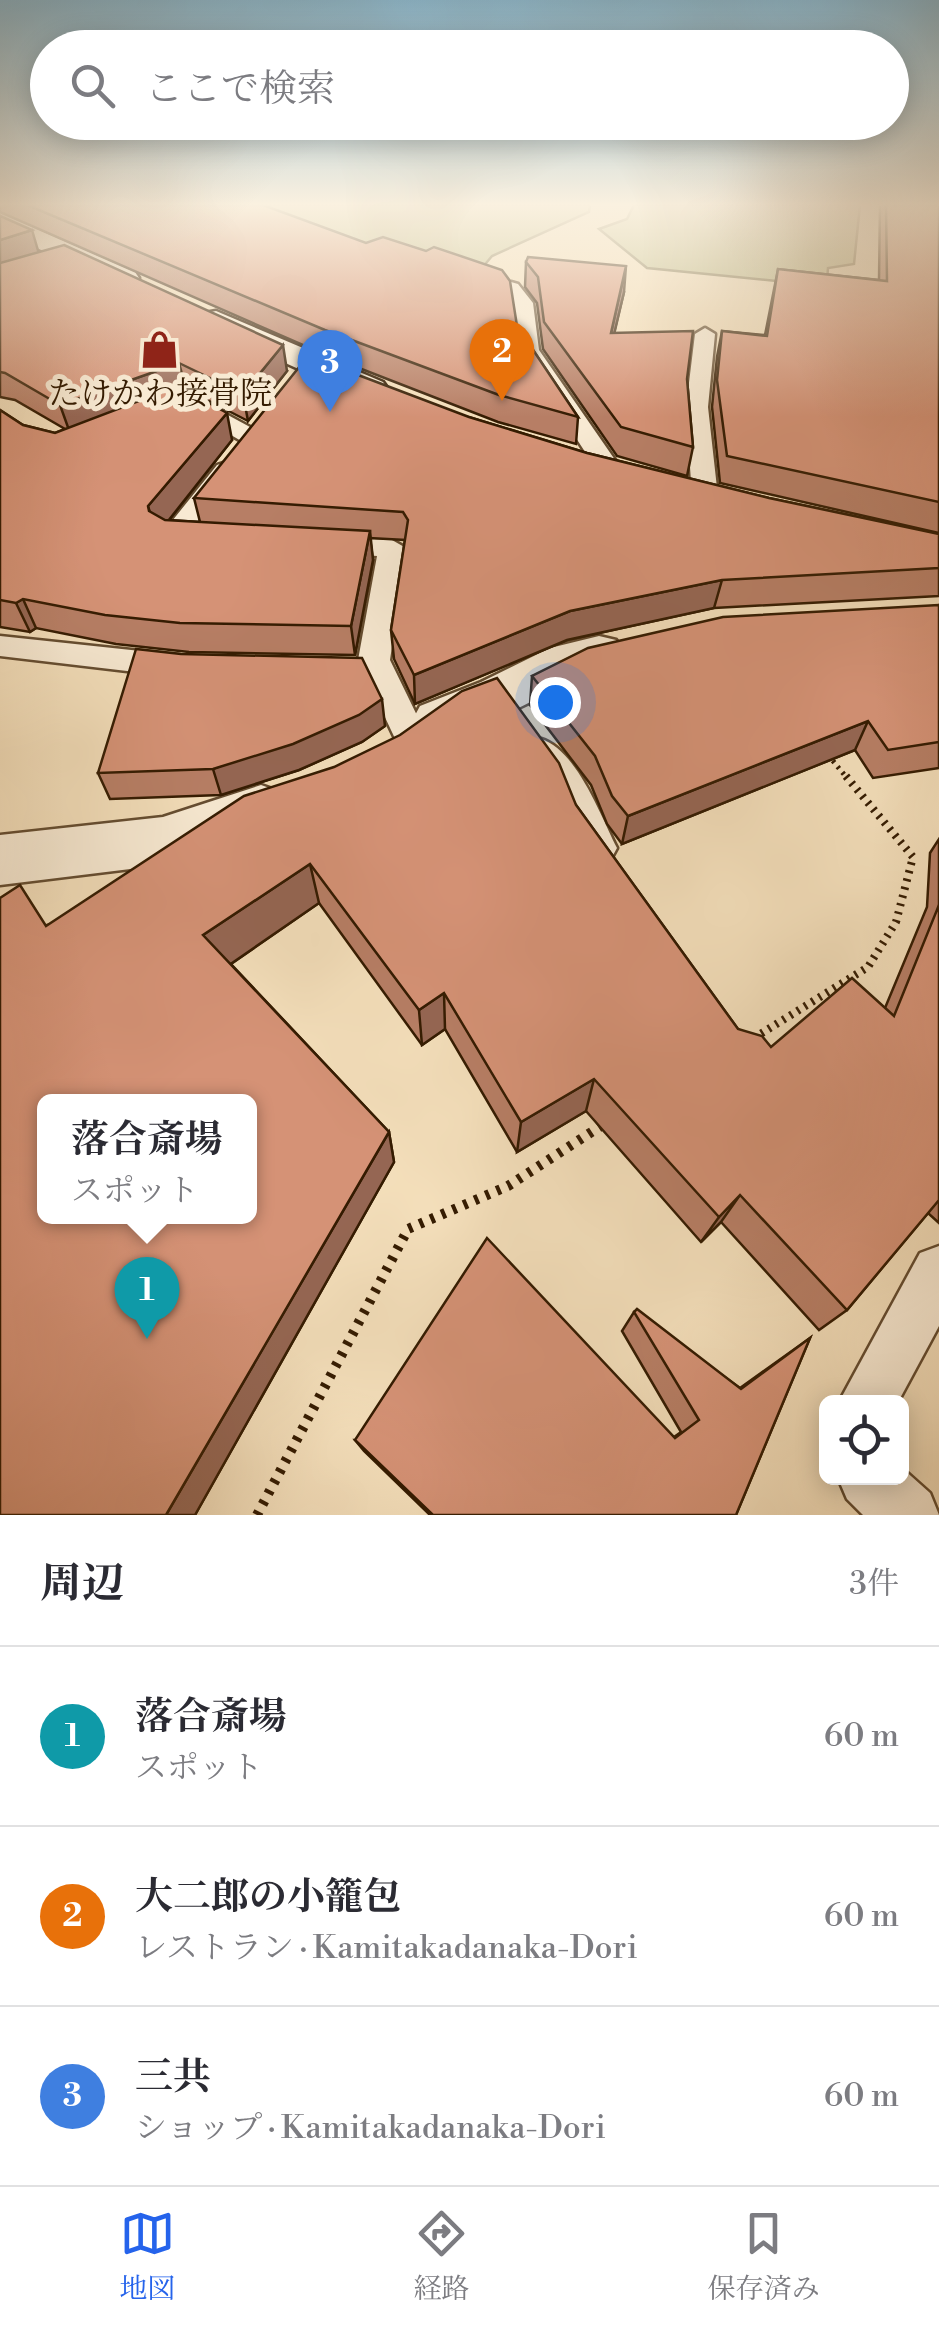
<!DOCTYPE html>
<html lang="ja">
<meta charset="utf-8">
<style>
:root{--surface:#fff;--page:#f2f2f3;--text:#2b2b33;--muted:#7c7c81;--line:#e1e1e2;--accent:#2563eb}
body{margin:0;font-family:"Libre Bodoni","Noto Serif JP",serif;background:var(--page);color:var(--text)}
.controls{position:absolute;right:30px;bottom:30px;display:grid;overflow:hidden;border-radius:15px;box-shadow:0 5px 25px #0003}
.controls button{width:90px;height:90px;display:grid;place-items:center;padding:0;border:0;border-bottom:2px solid var(--line);background:var(--surface);color:var(--text);font:50px sans-serif}
.you{position:absolute;left:555px;top:702px;width:35px;height:35px;margin:-25px;border:8px solid #fff;border-radius:50%;background:#1a73e8;box-shadow:0 0 0 15px #1a73e833}
.badge{display:grid;place-items:center;width:65px;height:65px;border-radius:50%;background:var(--accent);color:#fff;font-size:32px;font-weight:700}
.pin{position:absolute;translate:-50% -82px;filter:drop-shadow(0 2px 5px #0008)}
.pin::after{content:'';position:absolute;top:52px;width:35px;height:30px;background:inherit;clip-path:polygon(0 0,100% 0,50% 100%)}
.popup{position:absolute;left:37px;top:1094px;width:220px;height:130px;box-sizing:border-box;display:grid;place-content:center;border-radius:15px;background:var(--surface);filter:drop-shadow(0 2px 8px #0005);font-size:32px;white-space:nowrap;color:var(--muted)}
.popup b{font-size:38px;color:var(--text)}
.popup::after{content:'';position:absolute;left:50%;top:100%;margin-left:-20px;border:20px solid transparent;border-top-color:var(--surface)}
.list{margin:0;padding:0;list-style:none}
h2{display:flex;justify-content:space-between;align-items:center;height:130px;margin:0;padding:0 40px;font-size:42px}
h2 small{font-size:32px;font-weight:400;color:var(--muted)}
.list li{display:grid;grid-template-columns:65px 1fr auto;gap:30px;align-items:center;box-sizing:border-box;height:180px;padding:0 40px;border-top:2px solid var(--line)}
.list b{display:block;font-size:38px;white-space:nowrap}
.list p{margin:0;font-size:32px;white-space:nowrap;color:var(--muted)}
.list em{font-size:32px;font-style:normal;color:var(--muted)}
.icon{flex:none;width:55px;height:55px;fill:none;stroke:currentColor;stroke-width:2;stroke-linecap:round;stroke-linejoin:round}
.map{position:relative;flex:none;width:939px;height:1515px;overflow:hidden}
.search{position:absolute;background:var(--surface);box-shadow:0 5px 25px #0003;left:30px;right:30px;top:30px;height:110px;display:flex;align-items:center;gap:25px;box-sizing:border-box;padding:0 35px;border-radius:55px;color:var(--muted);font-size:38px}
.sheet{height:670px;background:var(--surface)}
nav{display:flex;justify-content:space-around;align-items:center;box-sizing:border-box;height:140px;border-top:2px solid var(--line);background:var(--surface);font-size:28px;color:var(--muted)}
nav a{display:grid;justify-items:center;gap:5px}
nav .on{color:var(--accent)}
.map>svg:first-child{display:block}
.green{fill:#c1c08c;stroke:#7a6e46;stroke-width:2.5}
.lines{fill:none;stroke-linecap:round;stroke-linejoin:round}
.lane-casing{stroke:#644c30;stroke-width:5}
.street-casing{stroke:#644c30;stroke-width:5}
.secondary-casing{stroke:#341b01;stroke-width:5}
.path-far2{stroke:#341b01;stroke-width:5;stroke-dasharray:2.5 5;stroke-linecap:butt}
.path-far1{stroke:#341b01;stroke-width:8;stroke-dasharray:2.5 6;stroke-linecap:butt}
.path{stroke:#341b01;stroke-width:10;stroke-dasharray:4 8;stroke-linecap:butt}
.lane{fill:#f8ead3;fill-rule:evenodd}
.street{fill:#f8ead3;fill-rule:evenodd}
.secondary{fill:#f8ead3;fill-rule:evenodd}
.wall{fill:#b77e65;stroke:#341b01;stroke-width:2.5}
.shaded-wall{fill:#956653;stroke:#341b01;stroke-width:2.5}
.building{fill:#d59276;stroke:#341b01;stroke-width:2.5;fill-rule:evenodd}
.labels{text-anchor:middle;dominant-baseline:central;stroke-width:10;stroke-linejoin:round;paint-order:stroke}
.far-poi-label{font-size:32px;fill:#341b01;stroke:#f8ead3}
</style>
<div class="map">
<svg width="939" height="1515" viewBox="0 0 939 1515">
<rect width="100%" height="100%" fill="#f4dfbb"/>
<filter id="stains"><feTurbulence type="fractalNoise" baseFrequency=".002" numOctaves="4"/><feColorMatrix values="0 0 0 0 .2 0 0 0 0 .09 0 0 0 0 .02 0 0 0 .5 -.17"/></filter>
<radialGradient id="worn" r=".72"><stop offset=".6" stop-color="#630" stop-opacity="0"/><stop offset="1" stop-color="#630" stop-opacity=".3"/></radialGradient>
<g class="green">
<path d="M 135,205 L 590,205 L 589,212 L 492,256 L 482,268 Z"/>
<path d="M 634,205 L 860,205 L 854,264 L 828,268 L 827,281 L 816,285 L 647,268 L 599,229 L 627,219 Z"/>
</g>
<g class="lines">
<defs>
<g id="lane">
<path d="M 511,282 L 518,284 L 533,303 L 539,350 L 622,470 L 618,475 L 600,475 L 519,350 L 513,304 L 502,288 Z"/>
<path d="M 705,328 L 715,334 L 708,407 L 718,497 L 705,505 L 692,497 L 686,407 L 695,334 Z"/>
<path d="M 189,394 L 259,432 L 263,437 L 251,444 L 243,442 L 181,406 L 178,401 Z"/>
<path d="M 226,462 L 239,470 L 194,529 L 212,532 L 216,538 L 212,544 L 164,543 L 160,537 L 164,531 L 217,465 Z"/>
<path d="M 324,537 L 392,540 L 406,548 L 390,660 L 428,738 L 423,747 L 411,751 L 399,747 L 358,660 L 377,556 L 314,551 L 310,545 Z"/>
<path d="M 0,636 L 178,655 L 189,658 L 194,666 L 189,674 L 178,677 L 0,656 Z"/>
<path d="M 541,739 C 577,750 601,817 617,848 L 611,859 C 571,873 571,823 556,798 C 546,782 533,768 524,752 L 529,743 Z"/>
<path d="M 939,1246 L 939,1326 L 898,1402 L 839,1402 L 920,1253 Z"/>
<path d="M 902,1468 L 930,1493 L 939,1515 L 863,1515 L 847,1499 L 838,1478 L 902,1478 Z"/>
</g>
<g id="street">
<path d="M 599,636 L 616,640 L 624,652 L 616,664 C 563,678 469,747 420,732 L 413,719 L 420,706 L 481,682 L 550,648 Z"/>
<path d="M 261,785 L 281,792 L 290,808 L 281,824 L 163,865 L 0,885 L 0,835 L 163,817 Z"/>
</g>
<g id="secondary">
<path d="M 0,213 L 135,272 L 139,278 L 135,284 L 115,284 L 0,231 Z"/>
<path d="M 216,311 L 383,382 L 388,389 L 383,396 L 371,399 L 359,396 L 205,327 L 200,320 L 205,313 Z"/>
</g>
</defs>
<use href="#lane" class="lane-casing"/>
<use href="#street" class="street-casing"/>
<use href="#secondary" class="secondary-casing"/>
<path class="path-far2" d="M 828,755 L 847,778"/>
<path class="path-far1" d="M 754,1038 L 868,967 L 896,922 L 913,857 L 845,775"/>
<path class="path" d="M 257,1515 L 408,1229 L 508,1186 L 604,1124"/>
<use href="#lane" class="lane"/>
<use href="#street" class="street"/>
<use href="#secondary" class="secondary"/>
</g>
<g class="wall">
<path d="M 0,205 L 263,205 L 517,326 L 578,417 L 576,444 L 498,422 L 328,356 L 0,212 Z"/>
<path d="M 880,205 L 939,205 L 939,533 L 720,483 L 712,407 L 717,357 L 722,331 L 765,335 L 778,269 L 879,280 Z"/>
<path d="M 0,216 L 39,252 L 287,371 L 248,421 L 186,389 L 232,440 L 169,520 L 200,522 L 194,498 L 469,417 L 587,453 L 769,498 L 939,534 L 939,596 L 714,608 L 567,640 L 415,704 L 394,659 L 391,630 L 405,540 L 370,538 L 373,560 L 355,655 L 189,652 L 116,644 L 36,628 L 30,632 L 0,627 L 0,410 L 23,425 L 55,433 L 65,429 L 15,400 L 0,397 Z"/>
<path d="M 526,262 L 624,292 L 614,333 L 687,379 L 693,447 L 687,476 L 617,456 L 543,349 L 537,303 L 525,287 Z"/>
<path d="M 939,605 L 939,768 L 873,778 L 855,750 L 622,844 L 607,824 L 591,785 L 530,705 L 532,676 Z"/>
<path d="M 385,726 L 362,742 L 299,770 L 221,795 L 110,799 L 98,773 Z"/>
<path d="M 576,805 L 738,1029 L 771,1047 L 885,1008 L 927,907 L 930,853 L 939,839 L 939,1223 L 928,1213 L 847,1310 L 819,1330 L 721,1222 L 701,1242 L 586,1111 L 517,1152 L 445,1029 L 422,1045 L 319,903 L 231,964 L 389,1132 L 394,1162 L 195,1515 L 0,1515 L 47,925 Z"/>
<path d="M 634,1312 L 740,1388 L 810,1338 L 736,1515 L 430,1515 L 364,1451 L 355,1440 L 674,1437 L 681,1432 L 622,1331 Z"/>
</g>
<g class="shaded-wall">
<path d="M 32,230 L 39,254 L 0,266 L 0,240 Z"/>
<path d="M 626,266 L 624,292 L 608,360 L 611,333 Z"/>
<path d="M 283,345 L 287,371 L 248,421 L 243,394 Z"/>
<path d="M 179,363 L 186,389 L 70,433 L 60,405 Z"/>
<path d="M 227,413 L 232,440 L 157,535 L 148,506 Z"/>
<path d="M 370,531 L 373,560 L 355,655 L 351,626 Z"/>
<path d="M 722,580 L 714,608 L 567,640 L 415,704 L 414,675 L 570,611 Z"/>
<path d="M 23,599 L 36,628 L 30,632 L 16,603 Z"/>
<path d="M 382,699 L 385,726 L 362,742 L 299,770 L 221,795 L 213,769 Z"/>
<path d="M 868,721 L 855,750 L 622,844 L 628,816 Z"/>
<path d="M 310,864 L 319,903 L 219,972 L 203,935 Z"/>
<path d="M 444,993 L 445,1029 L 422,1045 L 419,1010 Z"/>
<path d="M 594,1079 L 586,1111 L 517,1152 L 521,1122 Z"/>
<path d="M 389,1132 L 394,1162 L 195,1515 L 166,1515 Z"/>
<path d="M 740,1195 L 721,1222 L 701,1242 L 719,1217 Z"/>
</g>
<g class="building">
<path d="M 27,205 L 263,205 L 366,243 L 383,237 L 426,251 L 434,247 L 502,270 L 510,281 L 517,326 L 578,417 L 499,395 L 325,330 Z"/>
<path d="M 886,205 L 939,205 L 939,502 L 727,456 L 717,380 L 722,331 L 767,336 L 778,269 L 887,281 Z"/>
<path d="M 0,216 L 32,230 L 0,240 Z"/>
<path d="M 64,245 L 283,345 L 243,394 L 179,363 L 60,405 L 5,373 L 0,372 L 0,263 Z"/>
<path d="M 528,257 L 626,266 L 611,333 L 693,331 L 687,379 L 693,447 L 621,427 L 544,322 L 538,277 L 526,262 Z"/>
<path d="M 308,356 L 469,417 L 587,453 L 769,498 L 939,534 L 939,568 L 722,580 L 570,611 L 414,675 L 391,630 L 408,520 L 403,512 L 194,498 Z"/>
<path d="M 178,386 L 227,413 L 148,506 L 149,511 L 165,520 L 370,531 L 351,626 L 180,623 L 105,615 L 23,599 L 16,603 L 0,600 L 0,410 L 23,425 L 55,433 Z"/>
<path d="M 939,605 L 939,742 L 888,750 L 868,721 L 628,816 L 612,796 L 595,756 L 532,676 L 588,648 L 723,617 Z"/>
<path d="M 136,649 L 181,654 L 362,658 L 382,699 L 359,715 L 293,744 L 213,769 L 98,773 Z"/>
<path d="M 497,678 L 559,763 L 576,805 L 738,1029 L 762,1036 L 771,1047 L 852,978 L 894,1016 L 939,905 L 939,1200 L 847,1310 L 740,1195 L 719,1217 L 594,1079 L 521,1122 L 444,993 L 419,1010 L 310,864 L 203,935 L 389,1132 L 166,1515 L 0,1515 L 0,898 L 20,885 L 46,926 L 244,796 L 334,767 L 400,735 L 462,691 ZM 44,1102 L 250,1102 L 250,1216 L 44,1216 Z"/>
<path d="M 487,1238 L 675,1438 L 699,1420 L 634,1312 L 637,1309 L 741,1389 L 810,1338 L 736,1515 L 433,1515 L 355,1440 Z"/>
</g>
<linearGradient id="sky" x2="0" y2="1"><stop stop-color="#89b8d0"/><stop offset="0.49" stop-color="#faf1e0"/><stop offset="1" stop-color="#faf1e0" stop-opacity="0"/></linearGradient>
<rect width="939" height="417" fill="url(#sky)"/>
<defs>
<symbol id="shop-bare" viewBox="-9 -9 18 18"><path d="M-5-2.5h2.3a2.7 3.5 0 0 1 5.4 0H5L5.5 6h-11ZM-1.5-2.5h3a1.5 2.3 0 0 0-3 0Z" fill="#8f2418" stroke="#f8ead3" stroke-width="2.5" paint-order="stroke"/></symbol>
</defs>
<g fill-rule="evenodd">
<use href="#shop-bare" x="132" y="322" width="55" height="55"/>
</g>
<g class="labels">
<g class="far-poi-label">
<text x="160" y="394">たけかわ接骨院</text>
</g>
</g>
<rect width="100%" height="100%" filter="url(#stains)"/>
<rect width="100%" height="100%" fill="url(#worn)"/>
</svg>
<div class="controls">
<button><svg class="icon" aria-label="locate" viewBox="0 0 24 24"><circle cx="12" cy="12" r="6"/><path d="M12 2v4M12 18v4M2 12h4M18 12h4"/></svg></button>
</div>
<div class="you"></div>
<div class="pin badge" style="left:147px;top:1339px;background:#0f9aa8">1</div>
<div class="popup"><b>落合斎場</b>スポット</div>
<div class="pin badge" style="left:502px;top:401px;background:#e8710a">2</div>
<div class="pin badge" style="left:330px;top:412px;background:#3f7fe0">3</div>
<div class="search"><svg class="icon" aria-label="search" viewBox="0 0 24 24"><circle cx="10" cy="10" r="6"/><path d="M15 15l6 6"/></svg>ここで検索</div>
</div>
<section class="sheet">
<h2>周辺<small>3件</small></h2>
<ul class="list">
<li><span class="badge" style="background:#0f9aa8">1</span><div><b>落合斎場</b><p>スポット</p></div><em>60 m</em></li>
<li><span class="badge" style="background:#e8710a">2</span><div><b>大二郎の小籠包</b><p>レストラン · Kamitakadanaka-Dori</p></div><em>60 m</em></li>
<li><span class="badge" style="background:#3f7fe0">3</span><div><b>三共</b><p>ショップ · Kamitakadanaka-Dori</p></div><em>60 m</em></li>
</ul>
</section>
<nav>
<a class="on"><svg class="icon" aria-label="map" viewBox="0 0 24 24"><path d="M3 6l6-2 6 2 6-2v14l-6 2-6-2-6 2zM9 4v14M15 6v14"/></svg>地図</a>
<a><svg class="icon" aria-label="directions" viewBox="0 0 24 24"><path d="M12 3l9 9-9 9-9-9zM9 14v-3h6M13 9l2 2-2 2"/></svg>経路</a>
<a><svg class="icon" aria-label="saved" viewBox="0 0 24 24"><path d="M7 4h10v16l-5-4-5 4z"/></svg>保存済み</a>
</nav>
